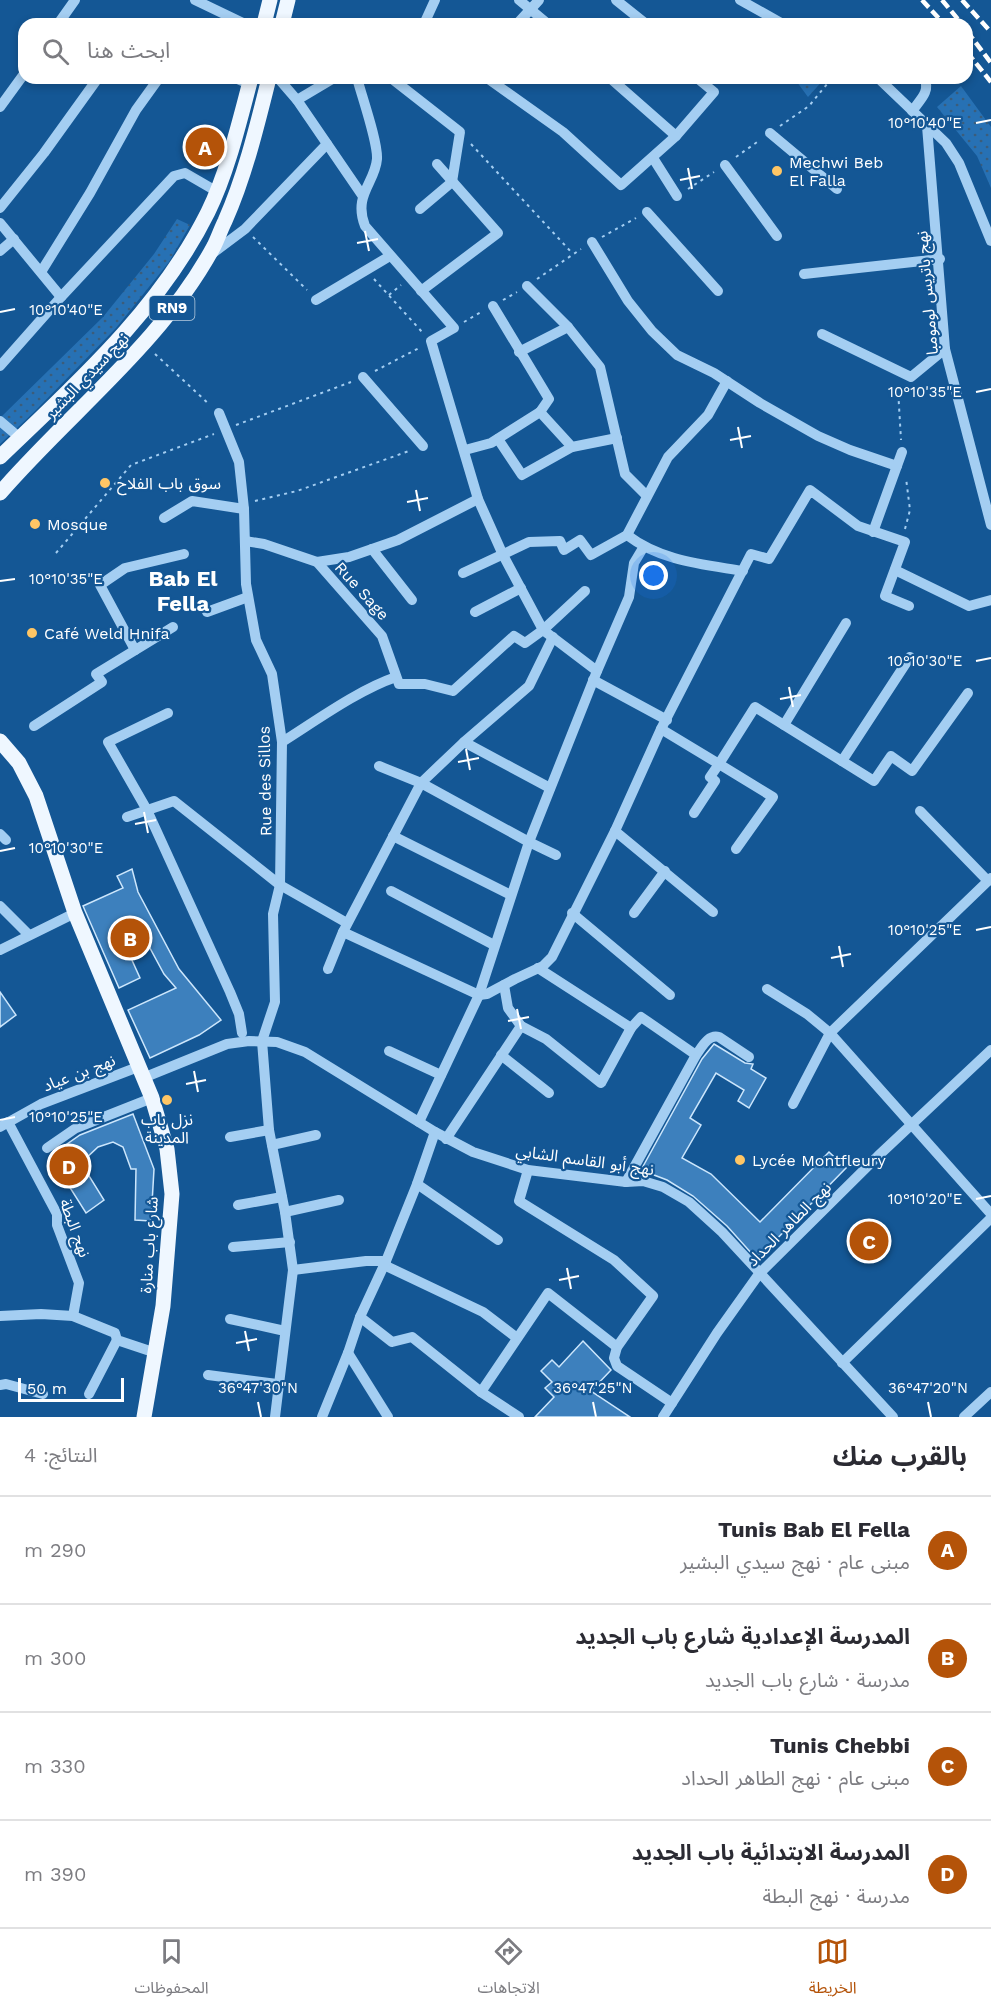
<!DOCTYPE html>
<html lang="ar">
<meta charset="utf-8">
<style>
:root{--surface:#fff;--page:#f7f7f7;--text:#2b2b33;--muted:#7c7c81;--line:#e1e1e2;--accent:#b45309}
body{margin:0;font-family:"Work Sans","Noto Sans Arabic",sans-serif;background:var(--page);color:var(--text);direction:rtl}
.scale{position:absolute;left:18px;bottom:15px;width:106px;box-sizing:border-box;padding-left:6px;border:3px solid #fff;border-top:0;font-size:16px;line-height:21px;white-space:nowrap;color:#fff;-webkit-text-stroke:4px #145795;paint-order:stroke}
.you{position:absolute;left:654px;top:576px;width:21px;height:21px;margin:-15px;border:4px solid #fff;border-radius:50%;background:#1a73e8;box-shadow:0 0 0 9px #1a73e833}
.badge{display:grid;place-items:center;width:39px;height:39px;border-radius:50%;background:var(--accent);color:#fff;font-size:20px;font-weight:700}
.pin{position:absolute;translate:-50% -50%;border:3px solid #fff;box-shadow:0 2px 6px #0006}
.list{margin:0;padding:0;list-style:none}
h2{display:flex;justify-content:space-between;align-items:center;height:78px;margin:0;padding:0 24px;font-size:26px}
h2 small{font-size:20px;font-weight:400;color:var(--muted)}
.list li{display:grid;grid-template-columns:39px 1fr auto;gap:18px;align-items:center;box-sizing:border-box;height:108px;padding:0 24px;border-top:2px solid var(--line)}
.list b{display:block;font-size:22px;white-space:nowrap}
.list p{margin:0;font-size:20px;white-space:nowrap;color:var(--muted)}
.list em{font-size:20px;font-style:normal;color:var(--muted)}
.icon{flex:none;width:33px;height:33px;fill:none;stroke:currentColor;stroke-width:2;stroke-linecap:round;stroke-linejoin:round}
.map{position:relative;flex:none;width:991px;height:1417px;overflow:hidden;direction:ltr}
.search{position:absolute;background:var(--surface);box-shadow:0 3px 9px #0003;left:18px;right:18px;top:18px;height:66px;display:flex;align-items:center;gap:15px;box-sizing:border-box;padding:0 21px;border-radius:18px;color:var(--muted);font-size:22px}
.sheet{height:510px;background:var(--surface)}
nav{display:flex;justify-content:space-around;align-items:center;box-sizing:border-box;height:84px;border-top:2px solid var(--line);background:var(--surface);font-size:16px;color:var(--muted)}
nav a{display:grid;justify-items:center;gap:3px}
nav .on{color:var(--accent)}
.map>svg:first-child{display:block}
.grass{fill:url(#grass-dots)}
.building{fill:#3d80bd;stroke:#cce6fc;stroke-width:1.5}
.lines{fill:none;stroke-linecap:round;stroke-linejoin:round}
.path{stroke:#a4cef2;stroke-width:2;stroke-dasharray:3 4.5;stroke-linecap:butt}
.minor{stroke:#a4cef2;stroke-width:10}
.major{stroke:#eff7ff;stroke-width:15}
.rail{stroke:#fff;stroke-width:4.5;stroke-dasharray:10 4.5;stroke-linecap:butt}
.ticks{fill:none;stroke:#fff;stroke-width:2}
.poi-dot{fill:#ffc665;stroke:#145795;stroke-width:2}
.labels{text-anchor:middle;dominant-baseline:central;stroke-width:4.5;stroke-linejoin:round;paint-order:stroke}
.shield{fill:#145795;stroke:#b8cddf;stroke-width:1.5}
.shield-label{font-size:15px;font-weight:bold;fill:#fff}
.poi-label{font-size:16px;fill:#fff;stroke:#145795;text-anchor:start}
.street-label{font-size:16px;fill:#fff;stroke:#145795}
.district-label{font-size:22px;font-weight:bold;fill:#fff;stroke:#145795}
.ticks-label{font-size:15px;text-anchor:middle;fill:#fff;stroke:#145795;stroke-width:4.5;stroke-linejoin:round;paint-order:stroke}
</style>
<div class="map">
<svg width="991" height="1417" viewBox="0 0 991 1417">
<defs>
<pattern id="grass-dots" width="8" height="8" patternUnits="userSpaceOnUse" patternTransform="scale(1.5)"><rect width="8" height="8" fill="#2771b4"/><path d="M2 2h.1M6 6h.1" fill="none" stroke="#3b5d7b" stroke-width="1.8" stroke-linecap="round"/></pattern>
</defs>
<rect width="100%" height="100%" fill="#145795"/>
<g class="grass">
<path d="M 794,78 L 825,78 L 808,97 Z"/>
<path d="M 961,86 L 991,127 L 991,188 L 977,156 L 937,107 Z"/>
<path d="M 177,219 L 190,225 L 169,262 L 116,328 L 34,412 L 0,444 L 0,418 L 103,317 L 154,254 Z"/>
</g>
<g class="building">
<path d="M 132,869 L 138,892 L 179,969 L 221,1020 L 199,1035 L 150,1058 L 128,1010 L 176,988 L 164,974 L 145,939 L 126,947 L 140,978 L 119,988 L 83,906 L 123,888 L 117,876 Z"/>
<path d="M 0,992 L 16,1015 L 0,1027 Z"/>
<path d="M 714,1044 L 745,1063 L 753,1064 L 751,1069 L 766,1078 L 749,1108 L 738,1101 L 744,1090 L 716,1073 L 690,1118 L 701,1125 L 682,1158 L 711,1174 L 760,1222 L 829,1152 L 846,1168 L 763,1253 L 753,1255 L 727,1226 L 693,1196 L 667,1180 L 641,1170 L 702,1059 Z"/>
<path d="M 133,1114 L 154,1169 L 151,1221 L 135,1220 L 136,1169 L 131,1169 L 123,1147 L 113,1142 L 98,1147 L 81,1163 L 104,1200 L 86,1213 L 50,1156 L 80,1135 Z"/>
<path d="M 583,1341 L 611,1370 L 591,1391 L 630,1417 L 535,1417 L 554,1397 L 545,1388 L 552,1382 L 541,1371 L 552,1360 L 559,1367 Z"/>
</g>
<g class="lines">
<g class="path">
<path d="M 780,126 L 809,106 L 832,78"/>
<path d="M 471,144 L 573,254"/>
<path d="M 736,157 L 760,140"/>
<path d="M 688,189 L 714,172"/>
<path d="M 253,237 L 307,290"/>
<path d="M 602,237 L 636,218"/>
<path d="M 374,279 L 423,333"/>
<path d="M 537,279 L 581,249"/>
<path d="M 389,295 L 401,285"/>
<path d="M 503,300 L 517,292"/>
<path d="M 464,322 L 483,311"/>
<path d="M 155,354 L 210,405"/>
<path d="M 375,371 L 421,347"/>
<path d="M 900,387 L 898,389 L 901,440"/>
<path d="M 236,425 L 351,382"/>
<path d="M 255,501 L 297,491 L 409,451"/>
<path d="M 905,529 L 910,510 L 906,478"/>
<path d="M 56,553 L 131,465 L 214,434"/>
</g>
<g class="minor">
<path d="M 195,0 L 245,24"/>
<path d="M 519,0 L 548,24"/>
<path d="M 616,0 L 646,24"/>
<path d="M 740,0 L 783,24"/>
<path d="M 153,23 L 154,24"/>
<path d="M 58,24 L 75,0"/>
<path d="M 424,24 L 435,0"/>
<path d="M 517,24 L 539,0"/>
<path d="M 235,78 L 249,84"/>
<path d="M 278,78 L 297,100 L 362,195"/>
<path d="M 357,78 C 362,97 378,142 377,159 C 375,183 353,195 365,226 L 454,328 L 431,341 L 478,499 L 503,555 L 543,630 L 597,671"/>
<path d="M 391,78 L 460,132 L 452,182 L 420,209"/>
<path d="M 487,78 L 563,132 L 621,185 L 676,136 L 714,92 L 697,78"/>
<path d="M 610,78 L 676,136"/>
<path d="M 878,78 L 946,143 L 959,163 L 991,241"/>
<path d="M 297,100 L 334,78"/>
<path d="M 0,107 L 24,74"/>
<path d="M 912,111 C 920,100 931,91 924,78"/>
<path d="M 927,126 L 945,349 L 991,525"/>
<path d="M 770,133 L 837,189"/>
<path d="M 653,158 L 677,196"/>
<path d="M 725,165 L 777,236"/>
<path d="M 0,208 L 44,153 L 98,78"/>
<path d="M 647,212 L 718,291"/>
<path d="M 0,223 L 61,297"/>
<path d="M 592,242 L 628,301 L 652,331 L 677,355 L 714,373 L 760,403 L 818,436 L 850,450 L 897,466"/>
<path d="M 0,251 L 14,239"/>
<path d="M 209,256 L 245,229 L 327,144"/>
<path d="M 41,272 L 90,193 L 136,110 L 159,78"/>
<path d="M 804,274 L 940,259"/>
<path d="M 527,286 L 568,327 L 600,367 L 625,474 L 647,496"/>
<path d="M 421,291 L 498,233 L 437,164"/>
<path d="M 316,300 L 390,256"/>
<path d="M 493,306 L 549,399 L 540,412"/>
<path d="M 822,334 L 911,377 L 945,349"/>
<path d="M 519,352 L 568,327"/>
<path d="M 0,366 L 61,297 L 174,176 L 185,173 L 216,191"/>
<path d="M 363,377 L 423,446"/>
<path d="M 219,413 L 239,462 L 244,509 L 246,584 L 256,640 L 272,674 L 282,742 L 280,885 L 273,914 L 275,1002 L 262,1041 L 269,1130 L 285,1212 L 293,1270 L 275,1417"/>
<path d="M 0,421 L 20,438"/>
<path d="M 498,439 L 522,475 L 572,447"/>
<path d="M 465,450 L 491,443 L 540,412 L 572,447 L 617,438"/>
<path d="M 164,518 L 192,501 L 244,509"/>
<path d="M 873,532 L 902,452"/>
<path d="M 627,535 C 661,561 701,564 743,571"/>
<path d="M 245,541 L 264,544 L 317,562 L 382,636 L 399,684 L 425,684 L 453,691 L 514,636 L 525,643 L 543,630 L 585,591"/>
<path d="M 372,549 L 412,600"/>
<path d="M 317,562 L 349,557 L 398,540 L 478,499"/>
<path d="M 895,570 L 969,606 L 991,600"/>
<path d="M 463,573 L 529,542 L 560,541 L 564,550 L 580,540 L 591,555 L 627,535 L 668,457 L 708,415 L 727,381"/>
<path d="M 207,612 L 248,597"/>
<path d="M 475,612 L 521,588"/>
<path d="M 135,650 L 100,585 L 125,568 L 184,554"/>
<path d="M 593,680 L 667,720"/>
<path d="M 168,713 L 108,742 L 147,810 L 230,992 L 239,1014 L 242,1033"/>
<path d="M 784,725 L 846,623"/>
<path d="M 34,726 L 102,682 L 96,674 L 173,627"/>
<path d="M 661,729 L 719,764 L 755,707 L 874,781 L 891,756 L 912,771 L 968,693"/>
<path d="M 282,742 C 317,720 358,690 396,677"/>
<path d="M 464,742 L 550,788"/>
<path d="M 842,761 L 910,657"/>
<path d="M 379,766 L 421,783 L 529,842 L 556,855"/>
<path d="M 920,811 L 988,881"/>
<path d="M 694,813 L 715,781 L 710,777 L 719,764 L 773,797 L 736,849"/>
<path d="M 127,817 L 174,801 L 280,885 L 347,923"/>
<path d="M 615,831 L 713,912"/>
<path d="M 0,834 L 6,840"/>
<path d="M 393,836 L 511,895"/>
<path d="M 391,891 L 494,945"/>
<path d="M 0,906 L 29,935"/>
<path d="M 572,913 L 670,995"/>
<path d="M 634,913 L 665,871"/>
<path d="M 343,932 L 479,995 L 487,994 L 515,979 L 543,966 L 552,957 L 615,831 L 661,729 L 751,554 L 769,559 L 810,490 L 858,526 L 905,542 L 885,596 L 909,606"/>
<path d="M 0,950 L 75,913"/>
<path d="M 538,968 L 631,1028"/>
<path d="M 328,969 L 343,932 L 421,783 L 464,742 L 529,686 L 553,637"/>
<path d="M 504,985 L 508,1008 L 521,1026"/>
<path d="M 767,989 L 807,1014 L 830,1033 L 991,1214"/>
<path d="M 389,1051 L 441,1075"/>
<path d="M 501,1055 L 549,1093"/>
<path d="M 143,1078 L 227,1044 L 249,1041 L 277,1042 L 305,1052 L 435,1132 L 473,1152 L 528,1170 L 626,1182 L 643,1181 L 663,1187 L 689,1202 L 722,1232 L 893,1417"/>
<path d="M 793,1104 L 830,1033 L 991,878"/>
<path d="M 8,1122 L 57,1214 L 57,1225 L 79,1283 L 73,1316"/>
<path d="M 419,1122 L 479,995 L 529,842 L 597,671 L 629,597 L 634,563 L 643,548"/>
<path d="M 0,1127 L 41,1104 L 138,1067"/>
<path d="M 230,1137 L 269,1130"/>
<path d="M 446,1139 L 521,1026 L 546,1039 L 601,1083 L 631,1028 L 641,1017 L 696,1055"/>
<path d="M 272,1145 L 316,1135"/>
<path d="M 47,1148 L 76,1128 L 152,1098"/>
<path d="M 528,1170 L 519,1201 L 614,1260 L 653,1296 L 617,1347 L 614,1358 L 617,1366 L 672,1403"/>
<path d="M 626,1182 L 696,1055 C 702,1047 708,1034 719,1037 L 749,1057"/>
<path d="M 417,1184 L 498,1240"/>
<path d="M 238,1205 L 282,1197"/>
<path d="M 285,1212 L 339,1200"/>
<path d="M 233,1247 L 290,1242"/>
<path d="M 384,1265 L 483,1312 L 517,1338"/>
<path d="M 293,1270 L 366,1261 L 386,1261"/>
<path d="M 0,1316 L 41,1314 L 73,1316 L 115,1333 L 117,1340 L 156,1353"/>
<path d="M 360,1317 L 392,1342 L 412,1337 L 481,1392"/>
<path d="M 230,1319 L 285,1331"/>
<path d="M 348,1353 L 388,1417"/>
<path d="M 842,1363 L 991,1218"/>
<path d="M 208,1375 L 277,1384"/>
<path d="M 0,1385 L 6,1384 L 43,1394"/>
<path d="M 89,1394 L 117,1340"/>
<path d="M 322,1417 L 348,1353 L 360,1317 L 386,1261 L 417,1184 L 435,1132"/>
<path d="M 519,1417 L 481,1392 L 548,1293 L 617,1347"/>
<path d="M 663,1417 L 717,1333 L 759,1274 L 878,1156 L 991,1050"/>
<path d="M 964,1417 L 991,1392"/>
</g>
<g class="major">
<path d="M 264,24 L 270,0"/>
<path d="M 282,24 L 288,0"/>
<path d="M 0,457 C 77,383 160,309 208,212 C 228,171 239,123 251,78"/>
<path d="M 0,493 C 71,411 162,343 214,246 C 218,238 221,229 225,221 C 245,176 257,126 269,78"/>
<path d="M 0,741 L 19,763 L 36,796 L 75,913 L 152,1098 L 167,1149 L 172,1194 L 163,1306 L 144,1417"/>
</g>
<g class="rail">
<path d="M 922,0 L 944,24"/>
<path d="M 942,0 L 962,24"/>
<path d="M 962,0 L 991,32"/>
<path d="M 967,31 L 991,63"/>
<path d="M 967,52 L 991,82"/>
</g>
</g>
<path class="ticks" d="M 976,123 L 991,120M 688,168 L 692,189M 680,180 L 700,176M 365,231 L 369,251M 357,243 L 378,239M 0,312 L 15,309M 976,392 L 991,389M 738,427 L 742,448M 730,440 L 751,436M 416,490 L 420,511M 407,502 L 428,498M 0,581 L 15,579M 976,661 L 991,658M 789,687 L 793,707M 780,699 L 801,695M 466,749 L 470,770M 458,762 L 479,758M 144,812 L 148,833M 135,824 L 156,820M 0,851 L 15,848M 976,930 L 991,927M 839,946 L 843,967M 831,958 L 851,954M 517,1009 L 521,1029M 508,1021 L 529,1017M 194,1071 L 198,1092M 186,1084 L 206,1080M 0,1120 L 15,1117M 976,1199 L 991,1196M 567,1268 L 571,1289M 559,1280 L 579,1276M 245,1331 L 249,1351M 236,1343 L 257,1339M 258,1402 L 261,1417M 593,1402 L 596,1417M 928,1402 L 931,1417"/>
<g class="poi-dot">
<circle cx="777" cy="171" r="6"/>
<circle cx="105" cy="483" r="6"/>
<circle cx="35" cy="524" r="6"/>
<circle cx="32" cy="633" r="6"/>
<circle cx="167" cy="1100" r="6"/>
<circle cx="740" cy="1160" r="6"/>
</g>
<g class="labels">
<rect class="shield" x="149.5" y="296" width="45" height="24" rx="4.5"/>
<g class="shield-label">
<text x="172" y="308">RN9</text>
</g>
<g class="poi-label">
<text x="789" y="162">Mechwi Beb<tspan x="789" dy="18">El Falla</tspan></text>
<text x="117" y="483">سوق باب الفلاح</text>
<text x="47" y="524">Mosque</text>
<text x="44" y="633">Café Weld Hnifa</text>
<text x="167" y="1119" text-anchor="middle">نزل باب<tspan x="167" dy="18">المدينة</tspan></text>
<text x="752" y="1160">Lycée Montfleury</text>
</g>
<g class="street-label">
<text transform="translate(927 293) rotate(-95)">نهج باتريس لومومبا</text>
<text transform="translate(87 376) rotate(-46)">نهج سيدي البشير</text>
<text transform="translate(362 591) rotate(48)">Rue Sage</text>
<text transform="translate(265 781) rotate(-91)">Rue des Sillos</text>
<text transform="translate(79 1073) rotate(-21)">نهج بن عياد</text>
<text transform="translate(585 1160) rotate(8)">نهج أبو القاسم الشابي</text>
<text transform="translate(789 1224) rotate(-45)">نهج الطاهر الحداد</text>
<text transform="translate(75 1228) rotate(70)">نهج البطة</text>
<text transform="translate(149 1245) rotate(-86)">شارع باب منارة</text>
</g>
<g class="district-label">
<text x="183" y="578">Bab El<tspan x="183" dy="25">Fella</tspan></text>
</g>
</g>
<g class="ticks-label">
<text x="925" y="128">10°10'40"E</text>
<text x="66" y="315">10°10'40"E</text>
<text x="925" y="397">10°10'35"E</text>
<text x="66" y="584">10°10'35"E</text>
<text x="925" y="666">10°10'30"E</text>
<text x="66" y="853">10°10'30"E</text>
<text x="925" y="935">10°10'25"E</text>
<text x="66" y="1122">10°10'25"E</text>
<text x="925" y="1204">10°10'20"E</text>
<text x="258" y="1393">36°47'30"N</text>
<text x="593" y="1393">36°47'25"N</text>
<text x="928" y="1393">36°47'20"N</text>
</g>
</svg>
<div class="scale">50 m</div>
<div class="you"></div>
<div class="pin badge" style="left:205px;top:147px">A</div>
<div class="pin badge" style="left:130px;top:938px">B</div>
<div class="pin badge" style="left:869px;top:1241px">C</div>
<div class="pin badge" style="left:69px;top:1166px">D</div>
<div class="search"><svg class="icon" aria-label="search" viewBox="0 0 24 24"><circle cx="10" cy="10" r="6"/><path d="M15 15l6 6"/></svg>ابحث هنا</div>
</div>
<section class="sheet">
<h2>بالقرب منك<small>النتائج: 4</small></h2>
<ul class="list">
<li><span class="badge">A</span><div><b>Tunis Bab El Fella</b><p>مبنى عام · نهج سيدي البشير</p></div><em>290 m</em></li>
<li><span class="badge">B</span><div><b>المدرسة الإعدادية شارع باب الجديد</b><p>مدرسة · شارع باب الجديد</p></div><em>300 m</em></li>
<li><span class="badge">C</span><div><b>Tunis Chebbi</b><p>مبنى عام · نهج الطاهر الحداد</p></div><em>330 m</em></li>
<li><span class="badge">D</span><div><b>المدرسة الابتدائية باب الجديد</b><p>مدرسة · نهج البطة</p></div><em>390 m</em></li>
</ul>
</section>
<nav>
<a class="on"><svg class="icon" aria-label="map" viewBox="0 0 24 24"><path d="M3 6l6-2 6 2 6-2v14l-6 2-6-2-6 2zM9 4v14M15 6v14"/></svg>الخريطة</a>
<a><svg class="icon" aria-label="directions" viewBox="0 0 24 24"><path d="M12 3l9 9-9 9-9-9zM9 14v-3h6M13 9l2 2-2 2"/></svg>الاتجاهات</a>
<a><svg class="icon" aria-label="saved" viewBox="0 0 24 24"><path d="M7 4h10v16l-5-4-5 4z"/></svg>المحفوظات</a>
</nav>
